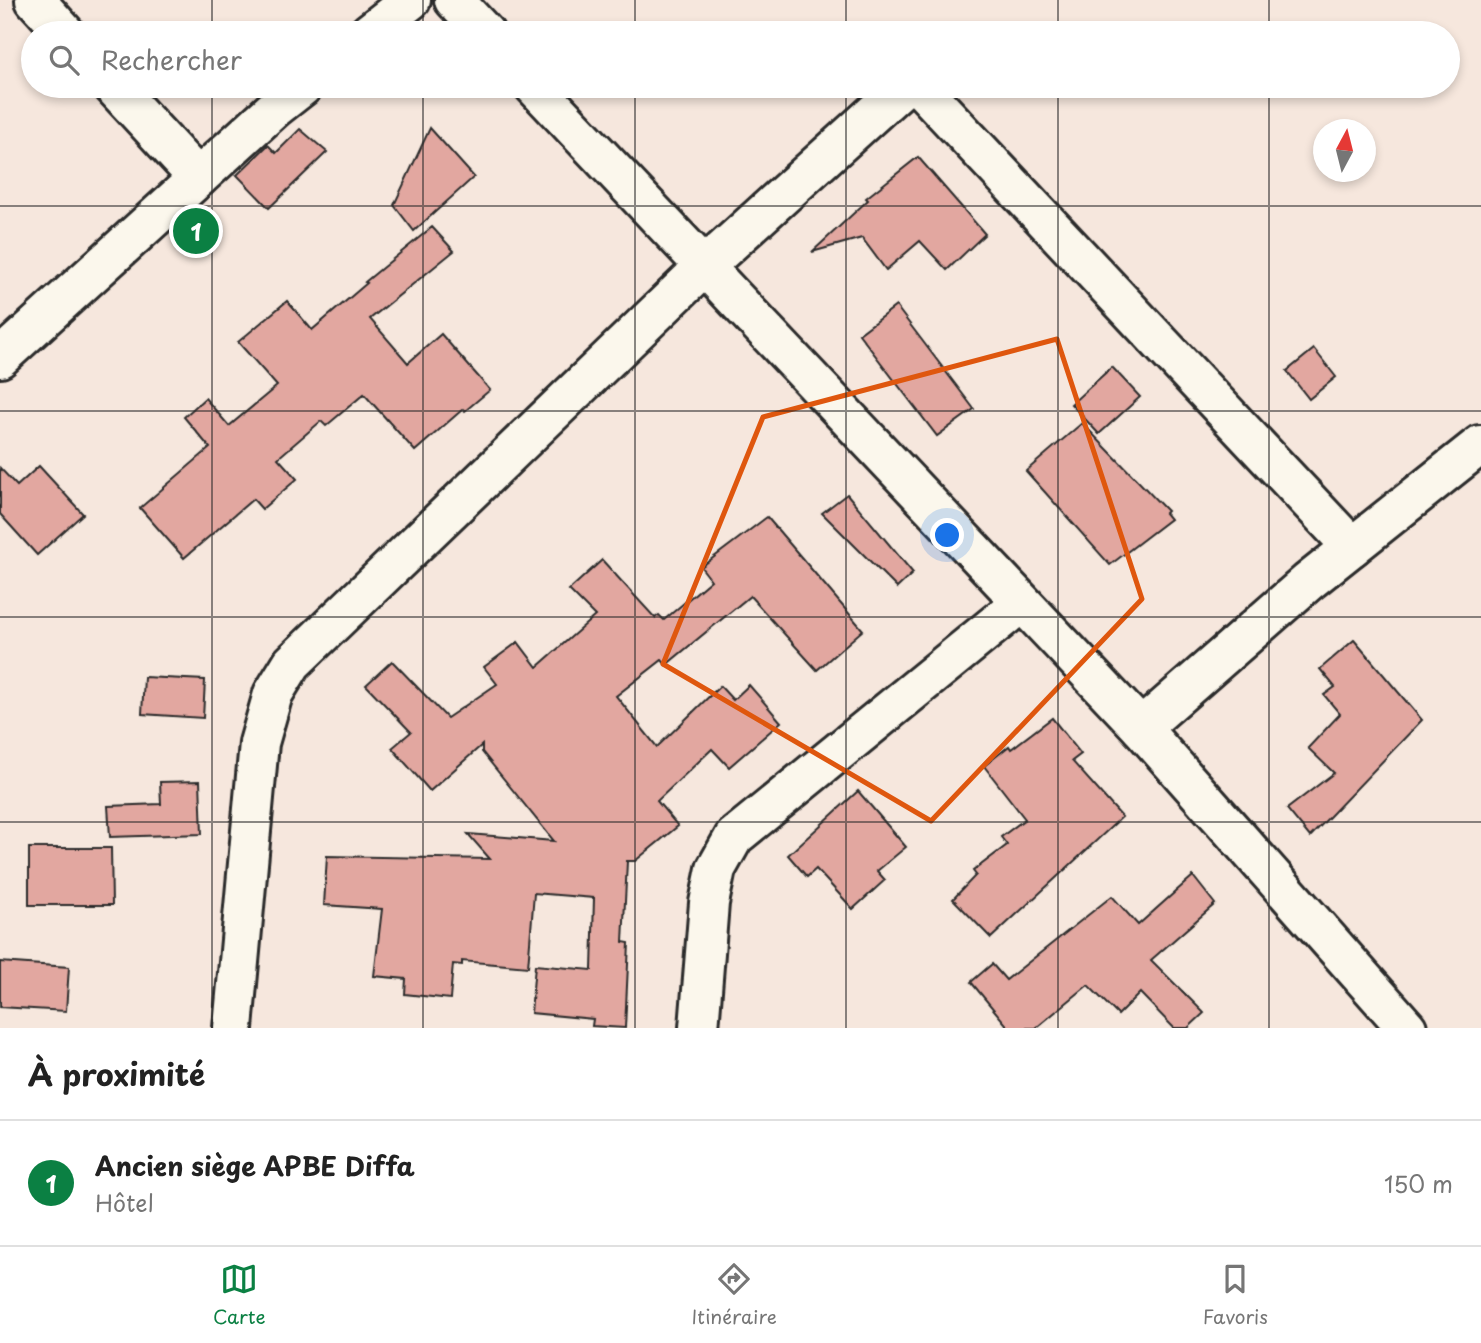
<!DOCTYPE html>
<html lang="fr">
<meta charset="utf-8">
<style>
:root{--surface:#fff;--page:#f6f6f6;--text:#222;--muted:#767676;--line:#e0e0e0;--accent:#0b8043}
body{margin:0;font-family:"Playpen Sans",sans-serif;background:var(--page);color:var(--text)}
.compass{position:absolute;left:1313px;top:119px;width:63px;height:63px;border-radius:50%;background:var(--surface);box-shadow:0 4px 10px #0003;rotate:7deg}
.you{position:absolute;left:948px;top:536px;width:24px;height:24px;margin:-18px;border:5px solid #fff;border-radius:50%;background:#1a73e8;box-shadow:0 0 0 10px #1a73e833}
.badge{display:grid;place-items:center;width:46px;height:46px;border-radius:50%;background:var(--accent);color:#fff;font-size:23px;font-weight:700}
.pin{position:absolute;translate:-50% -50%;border:4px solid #fff;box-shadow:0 2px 7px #0006}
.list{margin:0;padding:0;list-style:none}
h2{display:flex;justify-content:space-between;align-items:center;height:91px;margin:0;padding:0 28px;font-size:30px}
h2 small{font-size:23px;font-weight:400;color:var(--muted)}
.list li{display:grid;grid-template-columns:46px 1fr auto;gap:21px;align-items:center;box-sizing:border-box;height:126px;padding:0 28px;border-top:2px solid var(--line)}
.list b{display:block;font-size:26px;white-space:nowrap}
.list p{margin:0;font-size:23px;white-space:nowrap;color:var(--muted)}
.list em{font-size:23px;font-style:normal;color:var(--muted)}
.icon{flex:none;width:38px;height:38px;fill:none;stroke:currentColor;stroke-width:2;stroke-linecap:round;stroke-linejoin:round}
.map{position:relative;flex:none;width:1481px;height:1028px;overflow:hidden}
.search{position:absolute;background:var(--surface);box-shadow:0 4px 10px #0003;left:21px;right:21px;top:21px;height:77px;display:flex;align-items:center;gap:18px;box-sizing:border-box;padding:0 24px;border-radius:38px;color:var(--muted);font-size:26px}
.sheet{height:217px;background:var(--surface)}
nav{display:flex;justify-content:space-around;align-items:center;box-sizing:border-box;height:98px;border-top:2px solid var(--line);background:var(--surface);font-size:19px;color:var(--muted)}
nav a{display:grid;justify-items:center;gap:4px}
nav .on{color:var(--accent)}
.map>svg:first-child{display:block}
.building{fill:#e2a7a0;stroke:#2b2b2b;stroke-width:2}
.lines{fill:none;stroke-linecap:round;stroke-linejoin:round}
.minor-casing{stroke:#2b2b2b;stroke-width:44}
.minor{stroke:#fbf7ec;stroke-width:38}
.marked{fill:none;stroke:#df570e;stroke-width:5;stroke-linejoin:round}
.grid{fill:none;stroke:#2b2b2b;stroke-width:2;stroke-opacity:0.55}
</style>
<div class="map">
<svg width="1481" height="1028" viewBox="0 0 1481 1028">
<rect width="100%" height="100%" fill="#f6e7dd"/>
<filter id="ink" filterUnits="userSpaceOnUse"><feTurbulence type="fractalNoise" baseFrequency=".0143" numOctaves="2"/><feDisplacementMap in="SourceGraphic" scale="14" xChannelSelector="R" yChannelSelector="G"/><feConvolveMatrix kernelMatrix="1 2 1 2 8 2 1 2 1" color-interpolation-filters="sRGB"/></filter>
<g filter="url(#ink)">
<g class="building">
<path d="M 430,128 L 474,177 L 414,231 L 394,205 Z"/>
<path d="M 300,129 L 327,152 L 269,208 L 237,175 L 268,145 L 276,153 Z"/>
<path d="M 918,157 L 985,234 L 947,270 L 920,241 L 886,270 L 862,238 L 812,252 L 868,200 L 866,198 Z"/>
<path d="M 432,227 L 454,251 L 370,319 L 408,363 L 441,334 L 490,390 L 465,411 L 463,409 L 415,451 L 364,394 L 326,426 L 321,421 L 278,458 L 297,479 L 262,509 L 253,499 L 184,558 L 140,508 L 210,448 L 184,417 L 205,398 L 229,426 L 277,386 L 238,342 L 287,301 L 312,330 L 367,283 L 365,282 Z"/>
<path d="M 896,306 L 974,409 L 937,436 L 859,334 Z"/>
<path d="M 1314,349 L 1336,377 L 1309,399 L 1287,371 Z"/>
<path d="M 1112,367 L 1140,397 L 1099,434 L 1071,404 Z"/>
<path d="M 1082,423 L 1167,511 L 1165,513 L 1170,519 L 1110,565 L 1026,471 Z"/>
<path d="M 39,466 L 83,514 L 37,555 L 0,514 L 0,468 L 17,486 Z"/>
<path d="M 847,494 L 913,573 L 897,588 L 822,513 Z"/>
<path d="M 767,517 L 863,630 L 817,670 L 750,596 L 666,665 L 662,660 L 616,696 L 657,747 L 720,686 L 733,700 L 749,685 L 781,722 L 729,767 L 712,749 L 657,801 L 678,826 L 635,861 L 627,861 L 623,942 L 629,943 L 625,1028 L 592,1026 L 593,1019 L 531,1013 L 535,965 L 592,970 L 594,898 L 534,893 L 528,967 L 462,961 L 462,965 L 453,964 L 450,999 L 405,994 L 406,979 L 374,976 L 382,909 L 324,905 L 327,856 L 490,859 L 468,834 L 554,841 L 482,752 L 482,745 L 430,791 L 392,748 L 411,732 L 366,685 L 392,661 L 447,718 L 497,684 L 484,667 L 518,642 L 537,667 L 595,616 L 569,590 L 602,560 L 655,618 L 659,615 L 664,620 L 711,580 L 701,567 Z"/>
<path d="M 1354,640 L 1422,720 L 1310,837 L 1287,809 L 1334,773 L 1308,748 L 1340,714 L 1324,695 L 1335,687 L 1320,669 Z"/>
<path d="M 144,677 L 205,680 L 203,718 L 142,714 Z"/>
<path d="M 1052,718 L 1081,754 L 1072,761 L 1122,817 L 991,938 L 953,899 L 976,875 L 973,871 L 1007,845 L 1001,837 L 1025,819 L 984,766 L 1009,746 L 1011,749 Z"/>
<path d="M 200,781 L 202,834 L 110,837 L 108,806 L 161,804 L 160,782 Z"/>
<path d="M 858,791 L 906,847 L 877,871 L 885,880 L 853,909 L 816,869 L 807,877 L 788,855 Z"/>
<path d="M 29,848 L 111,848 L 112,905 L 29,905 Z"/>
<path d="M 1193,876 L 1215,904 L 1151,960 L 1204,1013 L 1188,1028 L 1174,1028 L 1140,993 L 1118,1015 L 1088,985 L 1036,1028 L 1009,1028 L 971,982 L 992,964 L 1006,980 L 1112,896 L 1138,925 Z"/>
<path d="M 0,962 L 69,967 L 66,1011 L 0,1007 Z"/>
</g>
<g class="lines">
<defs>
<g id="minor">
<path d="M 35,0 L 65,33"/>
<path d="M 454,0 L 485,33"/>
<path d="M 369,33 L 411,0"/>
<path d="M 113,86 L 198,178"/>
<path d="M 534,86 L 1141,728"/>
<path d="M 919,86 L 1352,547"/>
<path d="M 0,358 L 275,108 L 303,86"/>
<path d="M 233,1028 L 259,743 L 273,694 L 292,663 L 704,267 L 904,86"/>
<path d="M 699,1028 L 709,903 L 716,869 L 734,837 L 1021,603"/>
<path d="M 1407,1028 L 1141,728 L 1308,582 L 1480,445 L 1481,447"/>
</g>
</defs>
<use href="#minor" class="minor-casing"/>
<use href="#minor" class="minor"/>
</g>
</g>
<path class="marked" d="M 1057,339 L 1142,599 L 931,821 L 663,664 L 763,417 Z"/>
<path class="grid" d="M 212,0 L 212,33M 423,0 L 423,33M 635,0 L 635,33M 846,0 L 846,33M 1058,0 L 1058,33M 1269,0 L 1269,33M 212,86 L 212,1028M 423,86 L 423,1028M 635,86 L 635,1028M 846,86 L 846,1028M 1058,86 L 1058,1028M 1269,86 L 1269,1028M 0,206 L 1481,206M 0,411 L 1481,411M 0,617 L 1481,617M 0,822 L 1481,822"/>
</svg>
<svg class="compass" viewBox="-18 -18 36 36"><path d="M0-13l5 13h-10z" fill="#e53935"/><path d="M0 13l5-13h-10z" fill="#767676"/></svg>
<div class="you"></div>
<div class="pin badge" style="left:196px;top:231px">1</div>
<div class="search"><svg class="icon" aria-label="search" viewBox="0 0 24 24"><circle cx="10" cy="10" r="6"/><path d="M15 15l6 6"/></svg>Rechercher</div>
</div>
<section class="sheet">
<h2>À proximité<small></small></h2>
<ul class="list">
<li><span class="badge">1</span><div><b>Ancien siège APBE Diffa</b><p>Hôtel</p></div><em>150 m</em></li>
</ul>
</section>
<nav>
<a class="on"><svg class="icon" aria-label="map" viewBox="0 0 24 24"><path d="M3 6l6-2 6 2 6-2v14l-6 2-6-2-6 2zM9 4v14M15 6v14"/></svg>Carte</a>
<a><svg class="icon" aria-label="directions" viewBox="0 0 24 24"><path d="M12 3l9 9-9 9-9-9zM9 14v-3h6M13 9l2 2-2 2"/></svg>Itinéraire</a>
<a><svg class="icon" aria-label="saved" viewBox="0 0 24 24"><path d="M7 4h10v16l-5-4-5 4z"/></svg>Favoris</a>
</nav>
